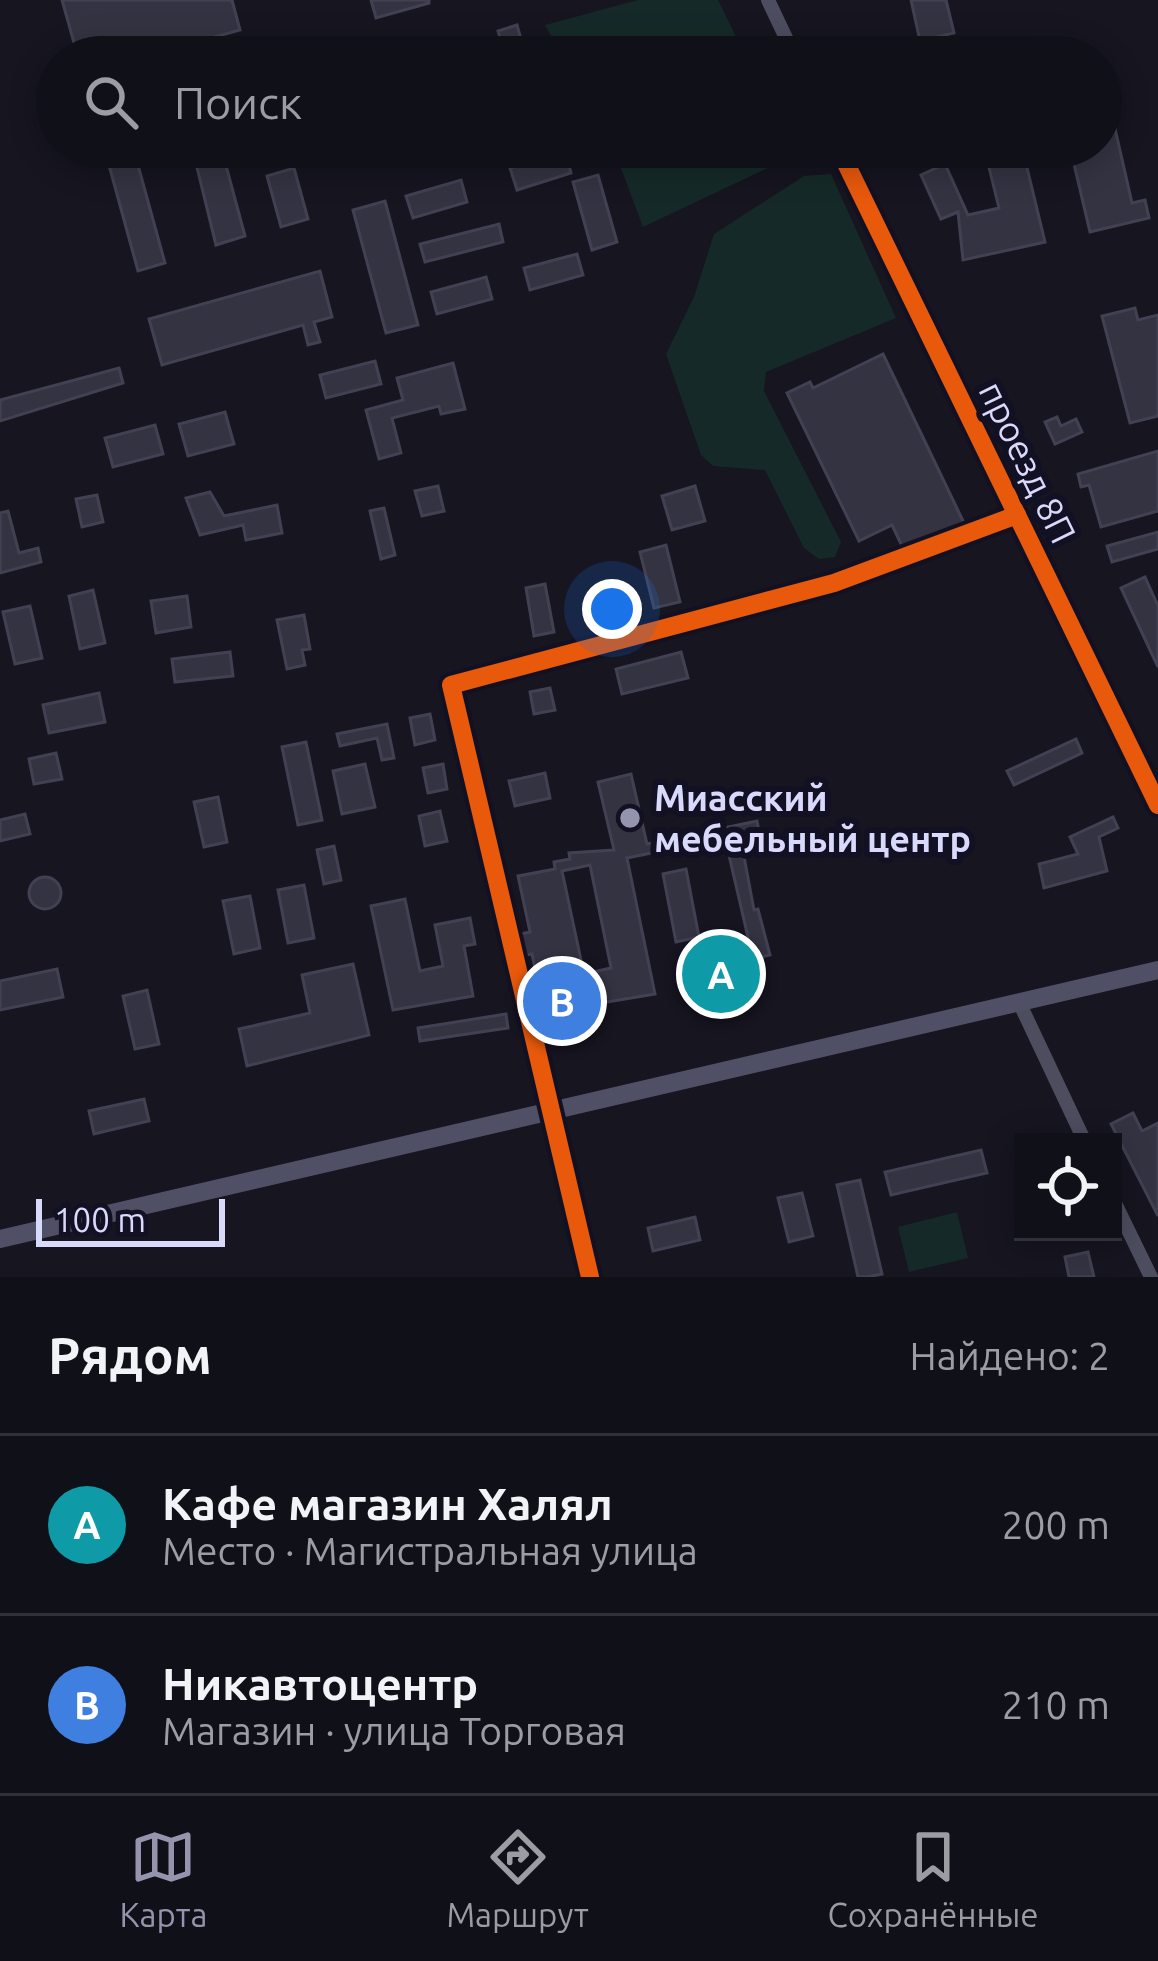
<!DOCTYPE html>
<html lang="ru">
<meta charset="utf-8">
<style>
:root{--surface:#101018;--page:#191921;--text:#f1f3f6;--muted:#9c9da2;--line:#303037;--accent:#9494ae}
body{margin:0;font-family:Ubuntu,sans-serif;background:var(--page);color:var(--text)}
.controls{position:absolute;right:36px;bottom:36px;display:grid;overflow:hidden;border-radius:0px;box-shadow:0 6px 30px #0003}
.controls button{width:108px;height:108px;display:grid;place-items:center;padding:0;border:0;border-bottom:3px solid var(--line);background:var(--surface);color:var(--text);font:60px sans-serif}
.scale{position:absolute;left:36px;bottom:30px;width:189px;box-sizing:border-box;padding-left:12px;border:6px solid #d8d9fb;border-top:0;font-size:33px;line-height:42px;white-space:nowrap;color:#d8d9fb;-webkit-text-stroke:9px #121124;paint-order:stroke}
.you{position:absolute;left:612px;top:609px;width:42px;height:42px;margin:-30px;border:9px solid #fff;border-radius:50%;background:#1a73e8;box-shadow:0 0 0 18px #1a73e833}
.badge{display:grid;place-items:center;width:78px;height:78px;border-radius:50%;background:var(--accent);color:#fff;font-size:39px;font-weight:700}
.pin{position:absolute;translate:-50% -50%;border:6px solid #fff;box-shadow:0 3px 12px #0006}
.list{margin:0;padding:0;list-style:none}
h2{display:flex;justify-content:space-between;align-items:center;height:156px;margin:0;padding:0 48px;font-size:51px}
h2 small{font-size:39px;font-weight:400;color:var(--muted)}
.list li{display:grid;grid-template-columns:78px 1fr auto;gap:36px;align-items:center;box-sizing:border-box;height:180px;padding:0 48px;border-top:3px solid var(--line)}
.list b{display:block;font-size:45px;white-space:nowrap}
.list p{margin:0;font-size:39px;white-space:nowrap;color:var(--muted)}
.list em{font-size:39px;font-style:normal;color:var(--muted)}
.icon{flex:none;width:66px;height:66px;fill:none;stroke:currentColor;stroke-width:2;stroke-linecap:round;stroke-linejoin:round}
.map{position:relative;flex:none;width:1158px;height:1277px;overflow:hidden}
.search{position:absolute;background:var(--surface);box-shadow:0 6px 30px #0003;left:36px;right:36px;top:36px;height:132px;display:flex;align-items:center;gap:30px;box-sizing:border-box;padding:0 42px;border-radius:66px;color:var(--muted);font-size:45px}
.sheet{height:516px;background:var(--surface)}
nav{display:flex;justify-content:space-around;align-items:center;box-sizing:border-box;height:168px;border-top:3px solid var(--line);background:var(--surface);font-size:33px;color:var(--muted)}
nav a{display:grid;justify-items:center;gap:6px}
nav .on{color:var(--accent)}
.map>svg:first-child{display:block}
.green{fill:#152a28}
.building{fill:#343342;stroke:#424153;stroke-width:3;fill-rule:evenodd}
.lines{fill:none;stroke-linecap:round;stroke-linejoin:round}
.minor{stroke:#4c4d5f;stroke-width:14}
.secondary{stroke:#4f5065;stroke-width:18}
.cycleway-casing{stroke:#121124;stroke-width:26}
.cycleway{stroke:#e8590c;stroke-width:18}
.poi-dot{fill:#9494ae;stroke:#121124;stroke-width:4.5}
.labels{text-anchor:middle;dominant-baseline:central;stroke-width:12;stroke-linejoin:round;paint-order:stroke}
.street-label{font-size:36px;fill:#d8d9fb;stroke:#121124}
.poi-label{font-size:36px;font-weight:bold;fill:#d8d9fb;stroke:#121124;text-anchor:start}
</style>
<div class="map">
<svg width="1158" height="1277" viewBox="0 0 1158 1277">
<rect width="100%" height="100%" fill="#161520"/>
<g class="green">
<path d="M 638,0 L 718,0 L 746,57 L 563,57 L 545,25 Z"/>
<path d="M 613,147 L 791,147 L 795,155 L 643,227 Z"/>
<path d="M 831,174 L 896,318 L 766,372 L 764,391 L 841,542 L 835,557 L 819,559 L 804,548 L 765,470 L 713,466 L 701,455 L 666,354 L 694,297 L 714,234 L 804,176 Z"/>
<path d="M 957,1212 L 968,1258 L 909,1272 L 898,1227 Z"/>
</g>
<g class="building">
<path d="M 62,0 L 232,0 L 240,30 L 142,57 L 78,57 Z"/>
<path d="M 371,0 L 429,0 L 429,3 L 376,18 Z"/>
<path d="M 911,0 L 946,0 L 954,33 L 920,41 Z"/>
<path d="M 517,25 L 526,57 L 506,57 L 498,31 Z"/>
<path d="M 1111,111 L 1132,203 L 1145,200 L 1149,218 L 1090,232 L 1070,147 L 1101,147 L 1101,113 Z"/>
<path d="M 104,147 L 133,147 L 165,263 L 138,271 Z"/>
<path d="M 192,147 L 221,147 L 245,236 L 216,245 Z"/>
<path d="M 984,147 L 1022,147 L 1045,242 L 963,260 L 958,212 L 941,219 L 921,175 L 945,164 L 968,215 L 999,208 Z"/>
<path d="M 565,151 L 571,173 L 517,190 L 510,168 Z"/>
<path d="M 294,168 L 308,219 L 281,227 L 267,176 Z"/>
<path d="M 598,175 L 617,242 L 592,250 L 573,182 Z"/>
<path d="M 461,180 L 467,202 L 413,218 L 406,196 Z"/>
<path d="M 385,201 L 418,325 L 386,333 L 353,210 Z"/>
<path d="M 499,224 L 503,242 L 425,262 L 420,244 Z"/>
<path d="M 577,254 L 583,275 L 530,290 L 524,268 Z"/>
<path d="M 320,271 L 332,317 L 314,322 L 320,342 L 308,345 L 303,325 L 162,365 L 149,319 Z"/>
<path d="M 486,277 L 492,299 L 437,314 L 431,292 Z"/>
<path d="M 1135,308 L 1138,320 L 1158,315 L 1158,416 L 1130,423 L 1102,316 Z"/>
<path d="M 883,354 L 964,523 L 902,546 L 892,525 L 859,541 L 787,393 L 810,382 L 813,388 Z"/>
<path d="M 375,361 L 381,384 L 326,398 L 320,375 Z"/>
<path d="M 453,363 L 465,409 L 441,414 L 439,406 L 392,418 L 401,453 L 379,459 L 366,410 L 403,400 L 397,378 Z"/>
<path d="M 119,368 L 123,383 L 0,421 L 0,400 Z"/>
<path d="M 225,412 L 234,444 L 188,456 L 179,424 Z"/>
<path d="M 1057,417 L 1061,426 L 1076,419 L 1082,432 L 1055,444 L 1045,422 Z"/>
<path d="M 155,425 L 163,454 L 113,467 L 105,438 Z"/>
<path d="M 1158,451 L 1158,511 L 1101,527 L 1089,485 L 1081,487 L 1078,474 Z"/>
<path d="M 438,486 L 444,511 L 422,516 L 415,491 Z"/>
<path d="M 695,486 L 705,521 L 672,530 L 662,496 Z"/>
<path d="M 210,492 L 224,516 L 277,505 L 282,533 L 246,540 L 243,525 L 200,535 L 186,498 Z"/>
<path d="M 97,495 L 103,522 L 82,527 L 76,499 Z"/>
<path d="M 384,508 L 395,555 L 381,559 L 370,511 Z"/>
<path d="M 8,511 L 19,553 L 38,548 L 41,562 L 0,573 L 0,513 Z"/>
<path d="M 1158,532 L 1158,549 L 1112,562 L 1107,546 Z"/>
<path d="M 666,545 L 680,602 L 654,608 L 640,552 Z"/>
<path d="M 1145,577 L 1158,606 L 1158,667 L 1121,588 Z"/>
<path d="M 545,584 L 554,632 L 534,636 L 526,588 Z"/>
<path d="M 93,590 L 105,643 L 80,649 L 69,596 Z"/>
<path d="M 187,596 L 191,627 L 156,633 L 151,601 Z"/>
<path d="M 30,606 L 42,658 L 15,664 L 3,612 Z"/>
<path d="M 304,615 L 310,649 L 302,650 L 305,665 L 287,669 L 277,620 Z"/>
<path d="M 230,652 L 233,676 L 175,682 L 172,659 Z"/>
<path d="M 681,652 L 688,678 L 622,694 L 616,669 Z"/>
<path d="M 550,688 L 555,710 L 534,714 L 530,692 Z"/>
<path d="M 99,693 L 105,722 L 49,733 L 43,705 Z"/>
<path d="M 430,714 L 435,740 L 415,745 L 410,718 Z"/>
<path d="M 387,724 L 394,758 L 382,760 L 377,738 L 340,746 L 337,734 Z"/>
<path d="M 1076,739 L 1082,753 L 1014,785 L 1007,771 Z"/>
<path d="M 306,742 L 322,820 L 298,825 L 282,747 Z"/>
<path d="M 56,753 L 62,779 L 34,784 L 29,759 Z"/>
<path d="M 365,764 L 375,807 L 342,814 L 333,771 Z"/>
<path d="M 443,764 L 447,789 L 428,793 L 423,768 Z"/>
<path d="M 545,773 L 550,798 L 515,806 L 509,781 Z"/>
<path d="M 631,774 L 647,844 L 757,821 L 759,831 L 740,835 L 754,910 L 758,909 L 770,955 L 753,959 L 725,838 L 627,858 L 655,994 L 559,1010 L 557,1000 L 542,1003 L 532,954 L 526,955 L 521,934 L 530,932 L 518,876 L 555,869 L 554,862 L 570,859 L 569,853 L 614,850 L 598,782 ZM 590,865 L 611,968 L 584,974 L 562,871 Z"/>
<path d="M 218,797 L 227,842 L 204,847 L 194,802 Z"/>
<path d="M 440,811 L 447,841 L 425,846 L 419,816 Z"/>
<path d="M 25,814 L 30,834 L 0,841 L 0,820 Z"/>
<path d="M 1113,817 L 1118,828 L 1099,837 L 1107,871 L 1044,888 L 1039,864 L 1078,854 L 1070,837 Z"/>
<path d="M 334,846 L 341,880 L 324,884 L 317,850 Z"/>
<path d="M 686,869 L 699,937 L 676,942 L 663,874 Z"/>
<circle cx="45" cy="893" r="16"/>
<path d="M 304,885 L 314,938 L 288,943 L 278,890 Z"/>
<path d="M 250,896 L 260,948 L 234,954 L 223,901 Z"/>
<path d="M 405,899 L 420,971 L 443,966 L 435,925 L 470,918 L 475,944 L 464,946 L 473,996 L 393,1010 L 371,906 Z"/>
<path d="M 760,957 L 763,970 L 755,976 L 691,989 L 687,973 Z"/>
<path d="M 353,964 L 369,1035 L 247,1066 L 239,1029 L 310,1013 L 302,975 Z"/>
<path d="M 57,969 L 63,997 L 0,1010 L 0,981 Z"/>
<path d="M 147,990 L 159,1044 L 135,1049 L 123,996 Z"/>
<path d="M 506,1014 L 508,1028 L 420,1041 L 418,1028 Z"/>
<path d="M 144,1099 L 149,1121 L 94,1134 L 89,1111 Z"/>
<path d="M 1133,1113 L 1142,1131 L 1158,1123 L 1158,1216 L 1111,1124 Z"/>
<path d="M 981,1150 L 987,1173 L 891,1195 L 885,1172 Z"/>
<path d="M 860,1180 L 882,1274 L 867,1277 L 858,1277 L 837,1185 Z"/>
<path d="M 802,1193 L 813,1236 L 789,1242 L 778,1198 Z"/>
<path d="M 695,1217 L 700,1240 L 653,1251 L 648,1228 Z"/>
<path d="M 1088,1252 L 1094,1277 L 1069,1277 L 1065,1257 Z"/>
</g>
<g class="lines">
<g class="minor">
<path d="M 768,0 L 795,57"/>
<path d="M 838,147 L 1158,805"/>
<path d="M 1019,1002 L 1085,1142"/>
<path d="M 1113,1199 L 1151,1277"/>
<path d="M 590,1277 L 451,685 L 834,583 L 1017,515"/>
</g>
<path class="secondary" d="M 0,1239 L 1158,970"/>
<defs>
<g id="cycleway">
<path d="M 838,147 L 1158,805"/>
<path d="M 590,1277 L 451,685 L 834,583 L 1017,515"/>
</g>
</defs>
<use href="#cycleway" class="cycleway-casing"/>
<use href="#cycleway" class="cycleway"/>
</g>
<circle class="poi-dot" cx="630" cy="818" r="12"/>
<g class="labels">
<g class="street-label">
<text transform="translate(1028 462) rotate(64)">проезд 8П</text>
</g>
<g class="poi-label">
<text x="654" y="797">Миасский<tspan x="654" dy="41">мебельный центр</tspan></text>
</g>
</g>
</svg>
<div class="controls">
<button><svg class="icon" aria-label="locate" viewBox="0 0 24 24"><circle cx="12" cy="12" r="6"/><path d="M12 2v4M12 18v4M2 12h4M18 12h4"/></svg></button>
</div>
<div class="scale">100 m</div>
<div class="you"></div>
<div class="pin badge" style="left:721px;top:974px;background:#0f9aa8">A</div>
<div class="pin badge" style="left:562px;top:1001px;background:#3f7fe0">B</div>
<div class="search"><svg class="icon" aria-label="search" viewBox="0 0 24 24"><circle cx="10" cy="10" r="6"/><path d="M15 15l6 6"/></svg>Поиск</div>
</div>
<section class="sheet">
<h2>Рядом<small>Найдено: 2</small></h2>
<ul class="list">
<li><span class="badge" style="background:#0f9aa8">A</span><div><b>Кафе магазин Халял</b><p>Место · Магистральная улица</p></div><em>200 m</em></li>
<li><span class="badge" style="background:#3f7fe0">B</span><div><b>Никавтоцентр</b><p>Магазин · улица Торговая</p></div><em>210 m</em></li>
</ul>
</section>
<nav>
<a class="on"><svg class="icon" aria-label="map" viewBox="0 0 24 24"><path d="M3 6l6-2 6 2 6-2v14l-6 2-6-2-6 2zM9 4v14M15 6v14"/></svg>Карта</a>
<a><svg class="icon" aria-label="directions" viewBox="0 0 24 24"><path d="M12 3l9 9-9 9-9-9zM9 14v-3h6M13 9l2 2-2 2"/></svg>Маршрут</a>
<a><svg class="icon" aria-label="saved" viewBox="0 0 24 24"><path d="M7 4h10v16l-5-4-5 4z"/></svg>Сохранённые</a>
</nav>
